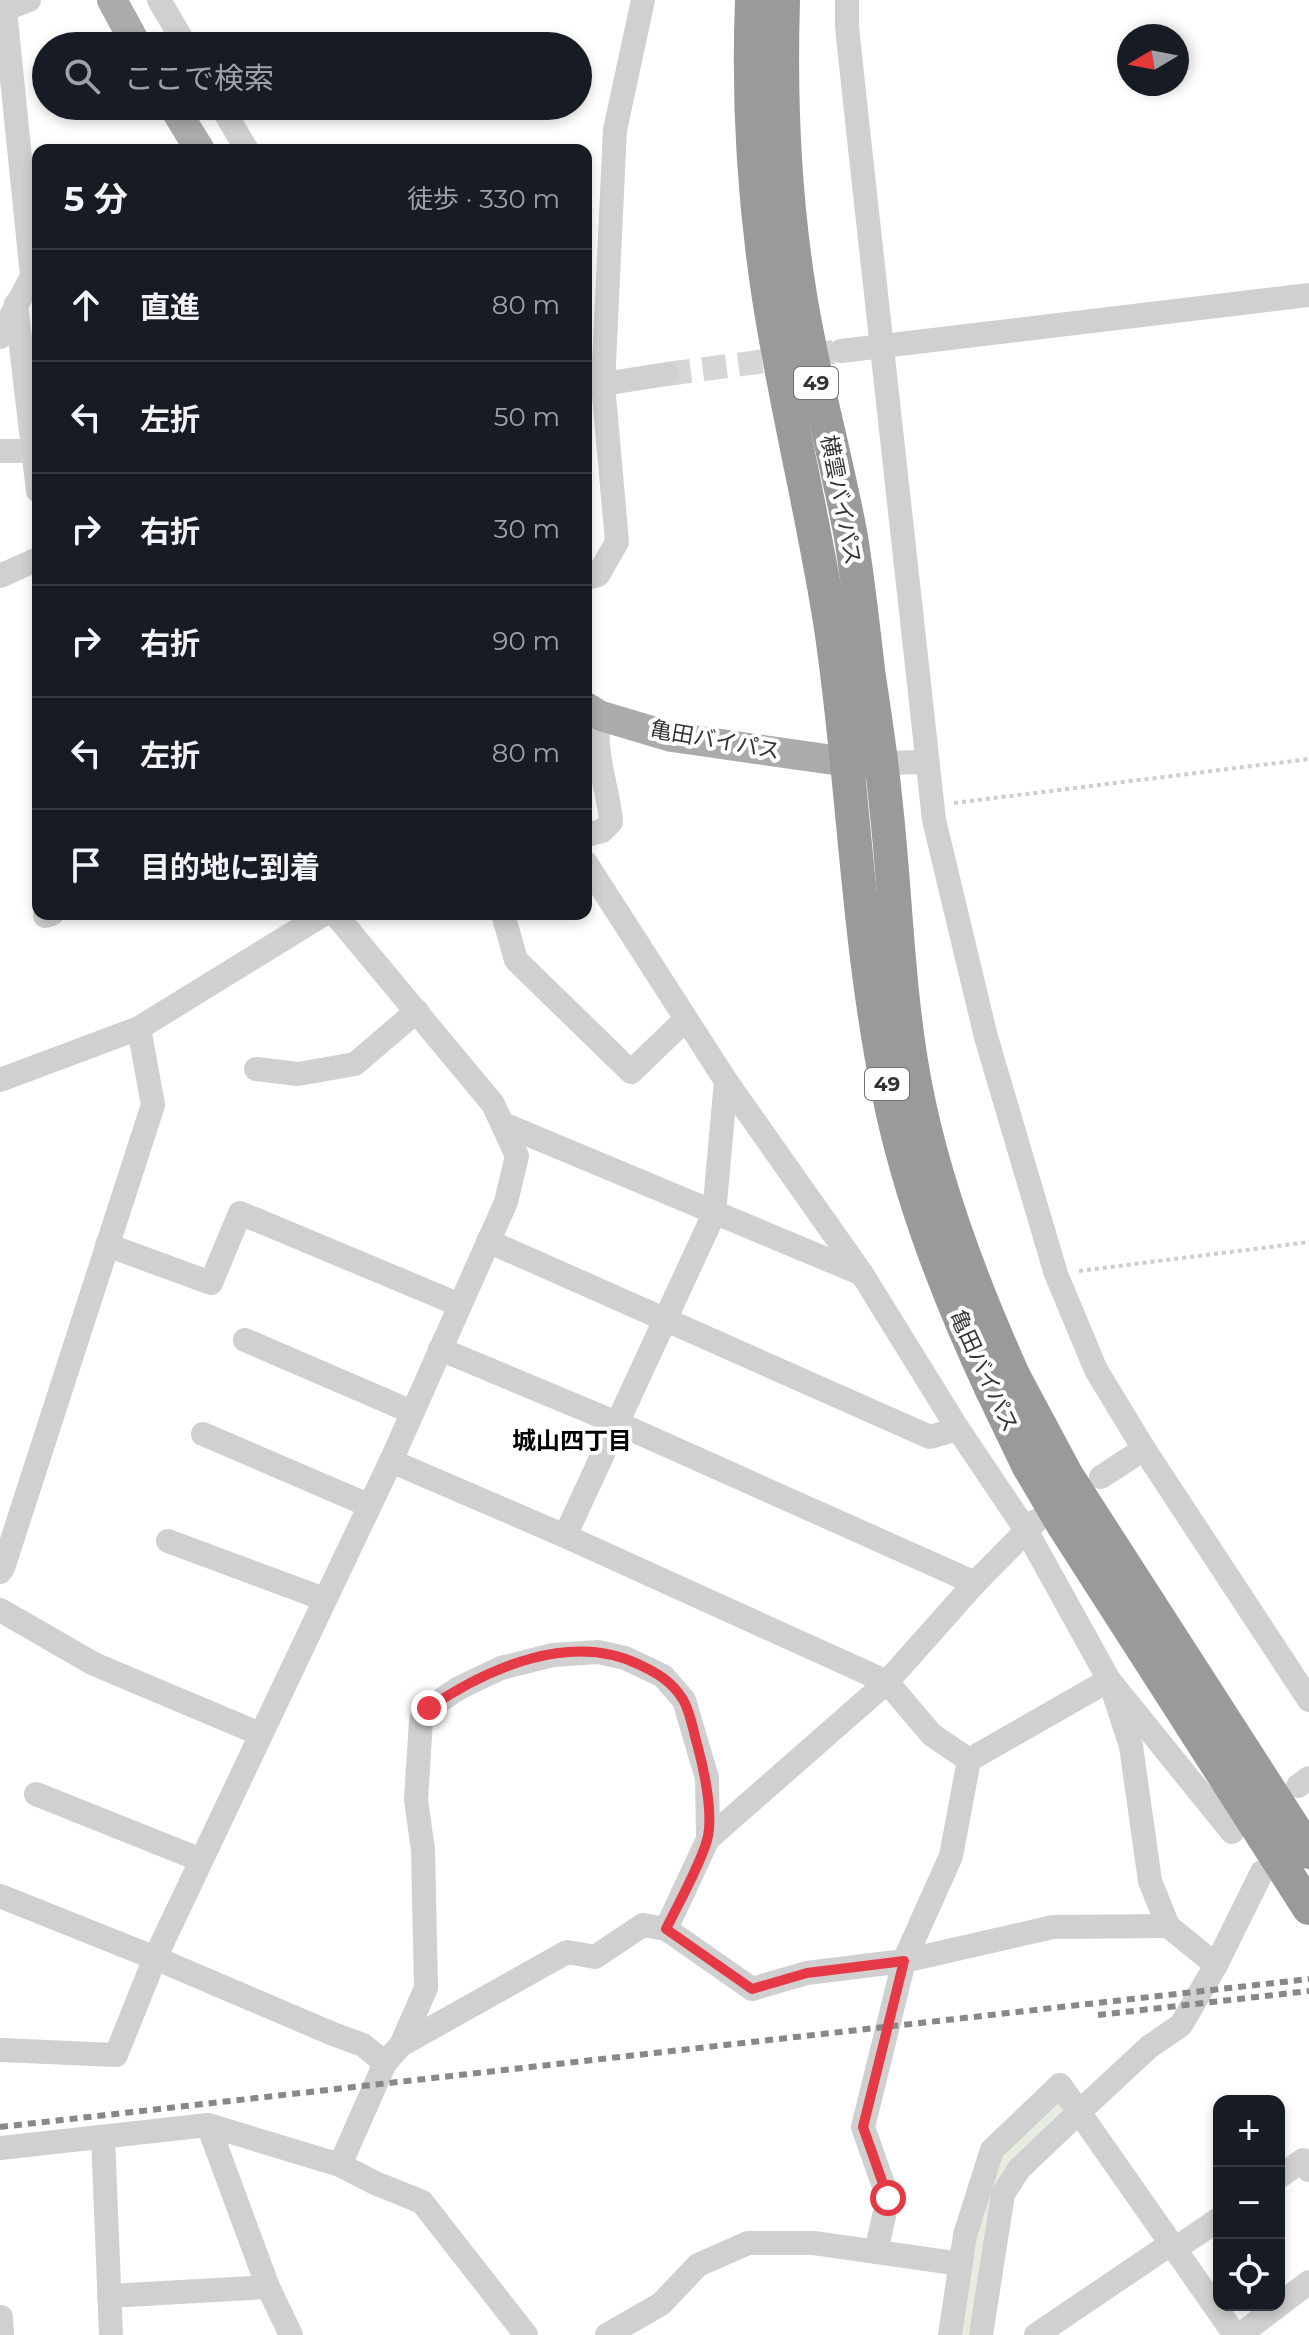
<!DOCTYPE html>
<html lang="ja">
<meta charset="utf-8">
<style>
:root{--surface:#171b24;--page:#20242c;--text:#f1f3f6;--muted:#9ea1a6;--line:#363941}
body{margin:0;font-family:Montserrat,"Noto Sans JP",sans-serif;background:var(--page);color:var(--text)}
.controls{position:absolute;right:24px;bottom:24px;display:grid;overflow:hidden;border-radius:16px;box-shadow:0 4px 12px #0003}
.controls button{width:72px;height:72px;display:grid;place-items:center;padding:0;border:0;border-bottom:2px solid var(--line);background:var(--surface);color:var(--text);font:40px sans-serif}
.compass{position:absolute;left:1117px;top:24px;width:72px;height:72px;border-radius:50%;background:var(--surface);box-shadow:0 4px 12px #0003;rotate:260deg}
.stop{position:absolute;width:24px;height:24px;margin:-18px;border:6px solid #e63946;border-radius:50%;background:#fff}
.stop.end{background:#e63946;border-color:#fff;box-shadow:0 2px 8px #0008}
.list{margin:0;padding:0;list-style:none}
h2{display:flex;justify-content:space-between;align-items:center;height:104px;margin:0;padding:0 32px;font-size:34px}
h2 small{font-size:26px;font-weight:400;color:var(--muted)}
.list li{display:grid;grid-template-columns:52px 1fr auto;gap:24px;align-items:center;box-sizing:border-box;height:112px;padding:0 32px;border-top:2px solid var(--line)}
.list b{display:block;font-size:30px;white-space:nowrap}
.list em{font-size:26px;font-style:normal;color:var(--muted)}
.icon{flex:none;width:44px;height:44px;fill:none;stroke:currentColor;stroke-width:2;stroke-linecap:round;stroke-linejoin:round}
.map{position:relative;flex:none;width:1309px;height:2335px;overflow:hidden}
.search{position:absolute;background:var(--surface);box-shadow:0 4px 12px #0003;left:32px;top:32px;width:560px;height:88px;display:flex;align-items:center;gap:20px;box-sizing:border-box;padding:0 28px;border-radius:44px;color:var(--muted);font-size:30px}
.panel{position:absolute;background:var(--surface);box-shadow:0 4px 12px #0003;left:32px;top:144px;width:560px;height:776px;border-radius:16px}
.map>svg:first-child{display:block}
.green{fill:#e6ecdf}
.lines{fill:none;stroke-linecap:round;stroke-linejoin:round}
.minor-tunnel{stroke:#d6d6d6;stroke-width:24;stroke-dasharray:24 12;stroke-linecap:butt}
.path{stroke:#cdcdcd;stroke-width:4;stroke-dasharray:4 4;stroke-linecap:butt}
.minor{stroke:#d0d0d0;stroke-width:24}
.major{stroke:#ababab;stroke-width:30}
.highway{stroke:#9a9a9a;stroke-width:34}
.rail{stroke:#888;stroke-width:6;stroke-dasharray:8 6;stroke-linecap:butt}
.highway-bridge{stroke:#9a9a9a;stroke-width:34}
.route{stroke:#e63946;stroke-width:10}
.labels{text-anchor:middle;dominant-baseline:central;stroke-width:8;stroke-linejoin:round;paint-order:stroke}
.shield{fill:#fff;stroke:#707070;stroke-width:2}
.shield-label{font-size:20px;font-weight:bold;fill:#333}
.street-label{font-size:22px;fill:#333;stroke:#fff}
.neighbourhood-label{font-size:24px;font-weight:bold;fill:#000;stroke:#fff}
</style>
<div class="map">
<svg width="1309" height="2335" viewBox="0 0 1309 2335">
<rect width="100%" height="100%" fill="#fff"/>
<path class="green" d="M 1059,2098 L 1065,2110 L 999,2179 L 973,2335 L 957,2335 L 969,2254 L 996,2156 Z"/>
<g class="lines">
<path class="minor-tunnel" d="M 667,374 L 841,351"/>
<g class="path">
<path d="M 954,803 L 1309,759"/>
<path d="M 1079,1271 L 1309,1242"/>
</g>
<g class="minor">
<path d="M 159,0 L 186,46"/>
<path d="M 847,0 L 847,27 L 859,139 L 934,820 L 986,1037 L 1056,1274 L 1096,1370 L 1144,1449 L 1309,1700"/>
<path d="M 0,11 L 29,0"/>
<path d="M 221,106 L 247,150"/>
<path d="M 16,304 L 38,491"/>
<path d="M 0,337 L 32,276 L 4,0"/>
<path d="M 841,351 L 1309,295"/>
<path d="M 603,384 L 667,374"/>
<path d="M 0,451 L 38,451"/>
<path d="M 0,576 L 38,559"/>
<path d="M 586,578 L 598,575 L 617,542 L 603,384 L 615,130 L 643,0"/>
<path d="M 880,763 L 927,762"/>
<path d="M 586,835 L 602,831 L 611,822 C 609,790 590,744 601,716"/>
<path d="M 586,863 L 726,1081 L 862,1274 L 958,1429 L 1026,1530 L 1109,1680 L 1232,1832"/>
<path d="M 503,914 L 516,960 L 631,1072 L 686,1019"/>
<path d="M 45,916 L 52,914"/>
<path d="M 256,1069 L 298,1074 L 355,1064 L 417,1011"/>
<path d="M 0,1080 L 139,1028 L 324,914"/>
<path d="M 503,1124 L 862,1274"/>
<path d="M 488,1241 L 930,1437 L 958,1429"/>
<path d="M 107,1245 L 211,1283 L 240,1213 L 460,1305"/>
<path d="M 245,1340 L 412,1412"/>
<path d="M 440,1349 L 617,1423 L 975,1583"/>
<path d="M 203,1434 L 368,1505"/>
<path d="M 391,1461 L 565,1536 L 887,1682 L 932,1735 L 969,1760"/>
<path d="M 1101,1477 L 1144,1449"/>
<path d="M 565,1536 L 714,1214 L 726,1081"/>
<path d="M 168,1541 L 324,1599"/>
<path d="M 0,1572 L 3,1568 L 153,1105 L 139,1028"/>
<path d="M 0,1610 L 94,1664 L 260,1734"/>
<path d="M 1115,1697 L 1131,1746 L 1150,1881 L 1168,1926 L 1216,1965"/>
<path d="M 1298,1786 L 1309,1778"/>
<path d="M 36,1794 L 201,1860"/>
<path d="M 708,1839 L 887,1682 L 975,1583 L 1036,1521"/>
<path d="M 0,1896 L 155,1958 L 333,2034 L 363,2045 L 385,2063"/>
<path d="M 401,2045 L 567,1952 L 595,1957 L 643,1925 L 666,1929 L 752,1989 L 807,1973 L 904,1961 L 1053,1927 L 1168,1926"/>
<path d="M 0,2050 L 116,2055 L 155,1958 L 391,1461 L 506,1202 L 517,1156 L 493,1104 L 335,914"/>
<path d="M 208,2125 L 268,2287 L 291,2335"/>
<path d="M 103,2137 L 111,2335"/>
<path d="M 0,2148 L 208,2125 L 340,2165 L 375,2183 L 422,2202 L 526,2335"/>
<path d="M 340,2165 L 385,2063 L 401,2045 L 426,1988 L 423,1850 L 416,1800 L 421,1720 L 429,1708 L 459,1688 L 501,1668 L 553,1655 L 598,1652 L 625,1658 L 663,1676 L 684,1700 L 707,1778 L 708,1839 L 666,1929"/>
<path d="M 1279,2177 L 1303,2160 L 1309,2170"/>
<path d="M 1175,2249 L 1219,2219"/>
<path d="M 876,2252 L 888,2198 L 863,2127 L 904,1961 L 951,1856 L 969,1760 L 1109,1680"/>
<path d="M 109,2296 L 268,2287"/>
<path d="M 1,2317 L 2,2335"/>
<path d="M 607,2335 L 661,2304 L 698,2265 L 748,2243 L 814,2243 L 961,2264"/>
<path d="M 950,2335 L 965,2235 L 992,2150 L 1060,2085 L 1235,2335"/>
<path d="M 981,2335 L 1003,2194 L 1019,2169 L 1078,2113 L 1149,2047 L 1181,2025 L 1216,1965 L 1262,1872"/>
<path d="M 1036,2335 L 1172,2243"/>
<path d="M 1240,2335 L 1309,2282"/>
</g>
<g class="major">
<path d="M 112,0 L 137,46"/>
<path d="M 173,106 L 200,150"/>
<path d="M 586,707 L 601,716 L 672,737 L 848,762 L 868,763"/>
</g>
<g class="highway">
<path d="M 752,0 C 748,100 754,200 769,298 C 786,409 814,517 831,628 C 854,783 857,941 889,1095 C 910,1198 948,1295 992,1390"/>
<path d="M 783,0 C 780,99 784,198 800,295 C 813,377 836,456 851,537 C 858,581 863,626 868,670 C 874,712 881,754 885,796 C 896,892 897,989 915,1084 C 934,1185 972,1284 1014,1377"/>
</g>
<g class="rail">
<path d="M 1098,2015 L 1309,1991"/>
<path d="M 0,2127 L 1309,1979"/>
</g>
<g class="highway-bridge">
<path d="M 1014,1377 L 1067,1476 L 1309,1852"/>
<path d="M 992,1390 L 1028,1465 L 1064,1526 L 1309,1908"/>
</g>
</g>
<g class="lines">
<path class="route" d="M 429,1708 C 487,1668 571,1631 640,1665 C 657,1673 671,1681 682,1698 C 690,1710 693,1730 697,1744 C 704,1769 714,1816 707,1840 C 700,1866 678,1904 666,1929 L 752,1989 L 807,1973 L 904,1961 L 863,2127 L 888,2198"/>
</g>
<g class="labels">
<g class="shield">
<rect x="794" y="367" width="44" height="32" rx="6"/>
<rect x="865" y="1068" width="44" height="32" rx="6"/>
</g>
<g class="shield-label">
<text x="816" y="383">49</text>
<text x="887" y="1084">49</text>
</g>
<g class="street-label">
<text transform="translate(841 500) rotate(79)">横雲バイパス</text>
<text transform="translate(715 740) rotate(10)">亀田バイパス</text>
<text transform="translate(984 1371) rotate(65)">亀田バイパス</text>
</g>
<g class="neighbourhood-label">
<text x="572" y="1440">城山四丁目</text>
</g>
</g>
</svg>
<div class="controls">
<button>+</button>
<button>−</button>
<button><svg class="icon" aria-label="locate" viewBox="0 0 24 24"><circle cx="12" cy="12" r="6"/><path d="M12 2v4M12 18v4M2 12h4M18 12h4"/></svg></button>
</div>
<svg class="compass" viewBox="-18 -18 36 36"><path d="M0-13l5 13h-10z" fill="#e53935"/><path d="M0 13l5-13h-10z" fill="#9ea1a6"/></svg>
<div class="stop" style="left:888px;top:2198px"></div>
<div class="stop end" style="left:429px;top:1708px"></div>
<div class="search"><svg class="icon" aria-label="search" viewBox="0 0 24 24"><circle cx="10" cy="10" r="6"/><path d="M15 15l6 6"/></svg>ここで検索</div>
<section class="panel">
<h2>5 分<small>徒歩 · 330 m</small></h2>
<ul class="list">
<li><svg class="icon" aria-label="ahead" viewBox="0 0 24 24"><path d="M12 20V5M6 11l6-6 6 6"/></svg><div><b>直進</b></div><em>80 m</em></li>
<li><svg class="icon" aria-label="left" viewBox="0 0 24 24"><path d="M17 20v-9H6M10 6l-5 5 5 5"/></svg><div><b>左折</b></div><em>50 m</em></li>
<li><svg class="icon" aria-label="right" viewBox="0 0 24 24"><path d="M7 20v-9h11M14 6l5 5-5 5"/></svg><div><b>右折</b></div><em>30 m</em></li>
<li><svg class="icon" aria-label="right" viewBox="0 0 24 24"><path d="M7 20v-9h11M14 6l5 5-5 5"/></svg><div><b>右折</b></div><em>90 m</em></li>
<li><svg class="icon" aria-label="left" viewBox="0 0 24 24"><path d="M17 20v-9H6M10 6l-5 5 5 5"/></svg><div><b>左折</b></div><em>80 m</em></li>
<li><svg class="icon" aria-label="arrive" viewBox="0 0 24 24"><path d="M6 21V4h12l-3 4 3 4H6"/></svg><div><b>目的地に到着</b></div></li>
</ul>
</section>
</div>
